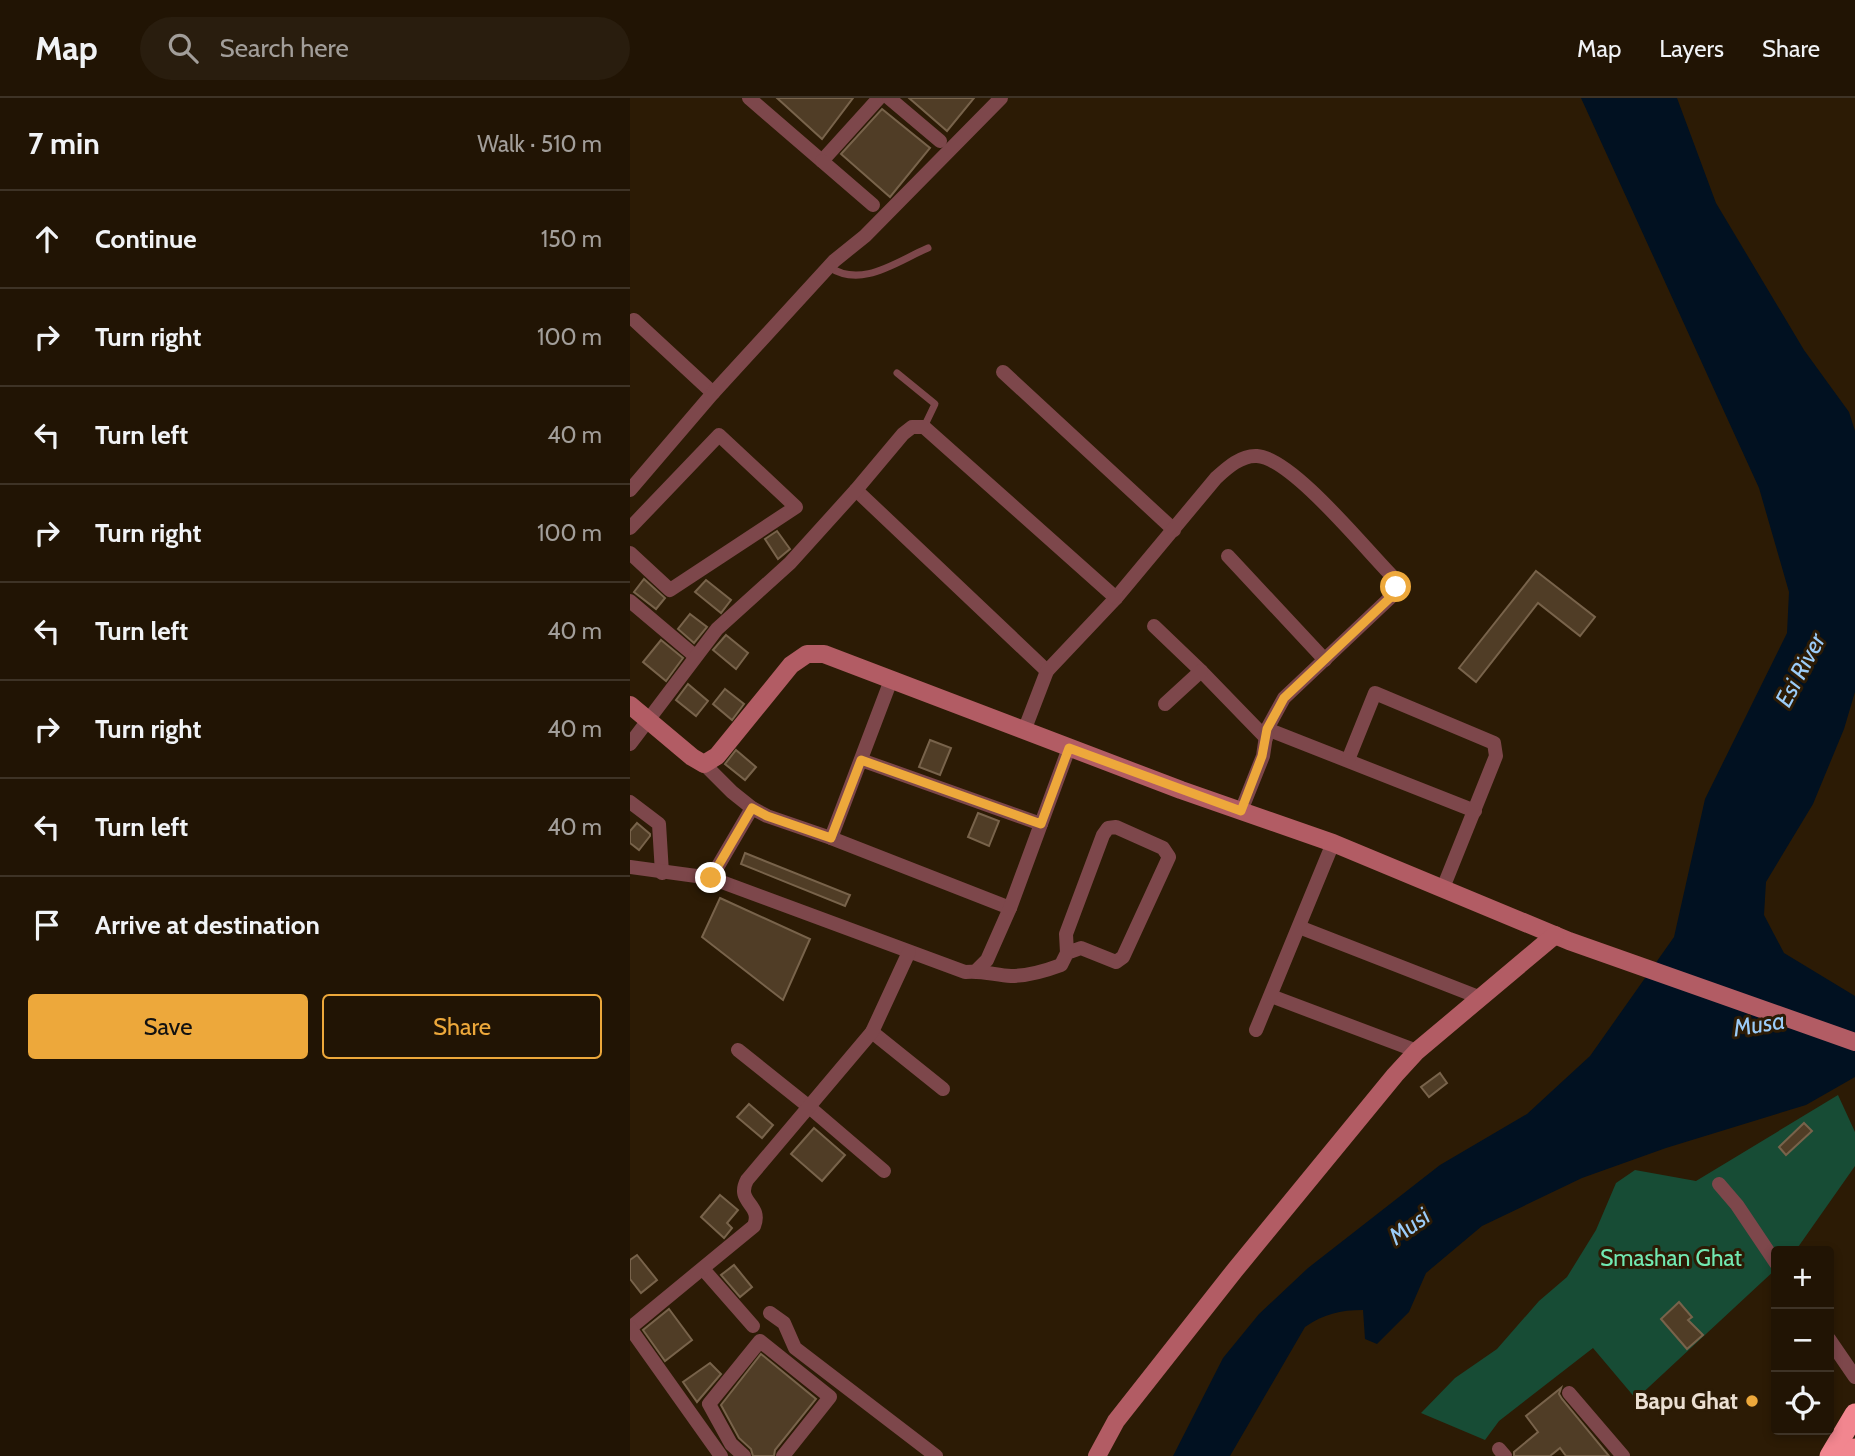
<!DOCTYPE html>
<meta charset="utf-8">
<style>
:root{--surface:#211404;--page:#291d0e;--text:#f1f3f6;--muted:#a29e9a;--line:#3e3326;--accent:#eda83b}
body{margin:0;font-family:Cabin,sans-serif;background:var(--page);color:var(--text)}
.controls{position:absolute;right:21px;bottom:21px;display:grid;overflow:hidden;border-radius:7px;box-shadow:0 4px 10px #0003}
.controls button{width:63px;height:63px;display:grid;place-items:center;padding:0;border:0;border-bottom:2px solid var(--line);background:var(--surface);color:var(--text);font:35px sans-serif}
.stop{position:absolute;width:21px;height:21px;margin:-16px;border:5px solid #eda83b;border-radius:50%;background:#fff}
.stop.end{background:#eda83b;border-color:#fff;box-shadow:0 2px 7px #0008}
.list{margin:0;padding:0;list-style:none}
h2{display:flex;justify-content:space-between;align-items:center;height:91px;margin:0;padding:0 28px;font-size:30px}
h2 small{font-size:23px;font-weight:400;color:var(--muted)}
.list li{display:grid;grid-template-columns:46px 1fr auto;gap:21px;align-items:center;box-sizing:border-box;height:98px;padding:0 28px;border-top:2px solid var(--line)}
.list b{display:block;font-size:26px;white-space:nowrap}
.list em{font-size:23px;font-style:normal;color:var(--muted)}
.actions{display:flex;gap:14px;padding:21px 28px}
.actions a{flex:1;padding:16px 0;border:2px solid var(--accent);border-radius:7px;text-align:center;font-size:24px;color:var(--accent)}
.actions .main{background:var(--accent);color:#111}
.icon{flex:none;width:38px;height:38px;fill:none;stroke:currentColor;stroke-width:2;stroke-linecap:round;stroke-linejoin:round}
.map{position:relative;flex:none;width:1225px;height:1358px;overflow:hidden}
header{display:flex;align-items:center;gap:42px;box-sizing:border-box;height:98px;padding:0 35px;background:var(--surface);border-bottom:2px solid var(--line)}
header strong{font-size:33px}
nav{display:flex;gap:38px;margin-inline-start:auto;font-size:24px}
.search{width:490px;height:63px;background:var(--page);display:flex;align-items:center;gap:18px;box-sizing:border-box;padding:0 24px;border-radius:38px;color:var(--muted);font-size:26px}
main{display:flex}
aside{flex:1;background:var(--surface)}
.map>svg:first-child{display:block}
.green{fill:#174c35}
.water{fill:#011121}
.building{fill:#503d26;stroke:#78634b;stroke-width:2}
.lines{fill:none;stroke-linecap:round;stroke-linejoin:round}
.lane{stroke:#7d474b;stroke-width:7}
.street{stroke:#7d474b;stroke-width:14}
.secondary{stroke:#b25c64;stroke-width:18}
.highway{stroke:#f2868f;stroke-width:21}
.route{stroke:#eda83b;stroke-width:9}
.poi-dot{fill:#eda83b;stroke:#2c1b05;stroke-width:2.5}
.labels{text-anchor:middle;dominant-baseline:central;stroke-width:6;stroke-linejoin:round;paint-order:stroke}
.park-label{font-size:23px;fill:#71e9b2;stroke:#2c1b05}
.poi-label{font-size:23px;font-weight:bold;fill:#ebdfd2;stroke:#2c1b05;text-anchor:end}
.water-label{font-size:24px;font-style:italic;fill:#9bccf8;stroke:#2c1b05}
</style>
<header>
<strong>Map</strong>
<div class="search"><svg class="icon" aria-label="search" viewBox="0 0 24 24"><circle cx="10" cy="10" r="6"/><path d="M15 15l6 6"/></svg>Search here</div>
<nav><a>Map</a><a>Layers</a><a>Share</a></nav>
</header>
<main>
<aside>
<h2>7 min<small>Walk · 510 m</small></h2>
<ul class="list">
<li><svg class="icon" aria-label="ahead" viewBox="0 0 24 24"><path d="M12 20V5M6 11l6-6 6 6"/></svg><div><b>Continue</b></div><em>150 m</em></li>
<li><svg class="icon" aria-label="right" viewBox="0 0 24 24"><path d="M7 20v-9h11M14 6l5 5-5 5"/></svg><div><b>Turn right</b></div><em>100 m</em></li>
<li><svg class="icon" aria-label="left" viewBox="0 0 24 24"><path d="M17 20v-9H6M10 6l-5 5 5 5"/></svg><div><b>Turn left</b></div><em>40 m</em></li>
<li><svg class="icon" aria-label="right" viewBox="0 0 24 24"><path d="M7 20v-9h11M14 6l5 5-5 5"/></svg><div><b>Turn right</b></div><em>100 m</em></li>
<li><svg class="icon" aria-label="left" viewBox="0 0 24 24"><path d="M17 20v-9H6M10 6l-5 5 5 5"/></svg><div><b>Turn left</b></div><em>40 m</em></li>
<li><svg class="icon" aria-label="right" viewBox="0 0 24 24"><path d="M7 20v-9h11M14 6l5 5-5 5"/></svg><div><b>Turn right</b></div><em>40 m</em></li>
<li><svg class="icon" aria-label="left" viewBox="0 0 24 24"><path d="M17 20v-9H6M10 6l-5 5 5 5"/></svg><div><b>Turn left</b></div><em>40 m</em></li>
<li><svg class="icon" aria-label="arrive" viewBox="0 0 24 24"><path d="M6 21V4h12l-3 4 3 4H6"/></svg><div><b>Arrive at destination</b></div></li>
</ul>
<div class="actions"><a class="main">Save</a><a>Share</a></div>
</aside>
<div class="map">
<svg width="1225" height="1358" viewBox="0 0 1225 1358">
<rect width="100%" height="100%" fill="#2c1b05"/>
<path class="green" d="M 1208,997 L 1225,1034 L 1225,1068 L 1166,1152 L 1146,1153 L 1146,1171 L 1006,1301 L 963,1250 L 869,1323 L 855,1342 L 791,1315 L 825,1280 L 867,1251 L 909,1203 L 937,1179 L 966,1132 L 986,1085 L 1005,1072 L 1066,1083 Z"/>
<path class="water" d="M 951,0 L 1047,0 L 1086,105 L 1174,252 L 1219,314 L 1225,333 L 1225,594 L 1214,631 L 1183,706 L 1136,784 L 1134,817 L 1154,855 L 1225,898 L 1225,979 L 1176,1007 L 1036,1050 L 952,1080 L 852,1128 L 796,1175 L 779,1214 L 747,1246 L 735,1241 L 733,1212 C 710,1212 694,1216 675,1229 L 600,1358 L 543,1358 L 593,1260 L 629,1216 L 678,1170 L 810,1067 L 897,1016 L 960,958 L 1044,839 L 1075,701 L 1157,535 L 1159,494 L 1129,390 Z"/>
<g class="building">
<path d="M 147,0 L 223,0 L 192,41 Z"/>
<path d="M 279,0 L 344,0 L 317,33 Z"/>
<path d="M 252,11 L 300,50 L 260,99 L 211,56 Z"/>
<path d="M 147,433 L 160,451 L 148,461 L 135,441 Z"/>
<path d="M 906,473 L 965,519 L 950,538 L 908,505 L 846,584 L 829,570 Z"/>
<path d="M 14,481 L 35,500 L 26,511 L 4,494 Z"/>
<path d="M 76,482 L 101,502 L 91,515 L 65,494 Z"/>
<path d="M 60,516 L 77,529 L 64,545 L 48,531 Z"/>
<path d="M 96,537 L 118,555 L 106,571 L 83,552 Z"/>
<path d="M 31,542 L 53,560 L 36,583 L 13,564 Z"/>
<path d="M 58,586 L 78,603 L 66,618 L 46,602 Z"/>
<path d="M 95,591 L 114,606 L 102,622 L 83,606 Z"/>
<path d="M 300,642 L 321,650 L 310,677 L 289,669 Z"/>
<path d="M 106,652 L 126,669 L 115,682 L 95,666 Z"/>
<path d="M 348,715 L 369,723 L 359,748 L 338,739 Z"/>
<path d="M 7,725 L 20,736 L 20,738 L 9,752 L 0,745 L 0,733 Z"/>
<path d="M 115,755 L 220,797 L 215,808 L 111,766 Z"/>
<path d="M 90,800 L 180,841 L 153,902 L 72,839 Z"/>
<path d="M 810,975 L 817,985 L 799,999 L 791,989 Z"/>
<path d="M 119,1006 L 143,1027 L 132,1040 L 107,1019 Z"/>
<path d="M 1174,1025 L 1182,1033 L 1156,1057 L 1149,1049 Z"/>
<path d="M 184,1030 L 215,1057 L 192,1083 L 161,1056 Z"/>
<path d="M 90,1097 L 108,1112 L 97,1125 L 102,1130 L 94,1140 L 71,1119 Z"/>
<path d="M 7,1157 L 27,1182 L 11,1195 L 0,1181 L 0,1162 Z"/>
<path d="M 104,1167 L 122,1189 L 110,1199 L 91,1177 Z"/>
<path d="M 1049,1204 L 1062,1219 L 1058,1222 L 1073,1237 L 1057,1251 L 1031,1221 Z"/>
<path d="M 39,1211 L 62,1242 L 35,1263 L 13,1232 Z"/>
<path d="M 131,1256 L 186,1301 L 145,1352 L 144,1358 L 123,1358 L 121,1351 L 109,1340 L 91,1307 Z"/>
<path d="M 80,1265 L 91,1276 L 67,1304 L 53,1284 Z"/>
<path d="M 931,1290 L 929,1296 L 932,1301 L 979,1358 L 936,1358 L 930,1350 L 920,1358 L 884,1358 L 884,1354 L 908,1334 L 896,1318 Z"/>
</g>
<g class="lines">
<g class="lane">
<path d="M 199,169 C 232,191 267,163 298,150"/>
<path d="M 267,275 L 305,306 L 294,329"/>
</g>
<g class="street">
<path d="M 119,0 L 192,63 L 249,0"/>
<path d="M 259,0 L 310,43"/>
<path d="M 192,63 L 243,107"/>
<path d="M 4,222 L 83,295"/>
<path d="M 373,274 L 544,432"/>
<path d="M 0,392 L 83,295 L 204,163 L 235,138 L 371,0"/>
<path d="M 226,392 L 417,573"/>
<path d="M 0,430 L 89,337 L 166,409 L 40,492 L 0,455"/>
<path d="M 598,458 L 695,562"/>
<path d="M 0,503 L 65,558"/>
<path d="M 524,528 L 571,573 L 636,640"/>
<path d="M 535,606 L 571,573"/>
<path d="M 637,631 L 845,713"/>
<path d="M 394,633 L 417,573 L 486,500 L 586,380 C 597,370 611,357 627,358 C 662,360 736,452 763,479 L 766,489 L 763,497 L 654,600 L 637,631 L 633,658 L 611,713"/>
<path d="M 0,646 L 87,531 L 160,465 L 226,392 L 273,336 L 282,329 L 294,329 L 486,500"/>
<path d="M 231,662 L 411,726"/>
<path d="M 718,662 L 745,595 L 864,645 L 866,658 L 813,790"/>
<path d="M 74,666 L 102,694 L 122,710 L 137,718 L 201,740 L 380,810"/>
<path d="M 0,704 L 29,726 L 32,775"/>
<path d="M 201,740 L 261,582"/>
<path d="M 0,769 L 81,780 L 335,874 C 351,872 365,877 381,878 C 398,878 415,873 431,867 L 437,855 L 451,850 L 486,864 L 493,859 L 539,759 L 533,750 L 486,729 L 478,730 L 473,737 L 436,836 L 437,855"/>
<path d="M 81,780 L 122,710"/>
<path d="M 669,829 L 851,900"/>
<path d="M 346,873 L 357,862 L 380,810 L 439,650"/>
<path d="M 641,898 L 787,953"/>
<path d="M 626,932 L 703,745"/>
<path d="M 242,934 L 313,991"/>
<path d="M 108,952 L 178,1008 L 254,1073"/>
<path d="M 1089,1086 L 1107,1107 L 1146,1165"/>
<path d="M 73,1171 L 123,1228"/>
<path d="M 140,1215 L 154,1225 L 165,1250 L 306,1358"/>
<path d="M 0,1230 L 124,1128 C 133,1106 105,1105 117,1082 L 242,934 L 279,854"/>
<path d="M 0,1230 L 91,1358"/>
<path d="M 1199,1241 L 1225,1279"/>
<path d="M 939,1295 L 993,1358"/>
<path d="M 869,1351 L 875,1358"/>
<path d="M 114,1358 L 101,1346 L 79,1306 L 130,1243 L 200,1299 L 153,1358"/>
</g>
<g class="secondary">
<path d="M 0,607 L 62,659 L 74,666 L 87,658 L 161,567 L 177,556 L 194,556 L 551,692 L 703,745 L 939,843 L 1225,944"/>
<path d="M 467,1358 L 486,1323 L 605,1172 L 765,977 L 787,953 L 925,837"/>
</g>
<g class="highway">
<path d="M 1200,1358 L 1225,1316"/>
<path d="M 1221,1358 L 1225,1351"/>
</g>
</g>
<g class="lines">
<path class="route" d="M 81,780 L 122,710 L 137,718 L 201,740 L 231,662 L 411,726 L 439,650 L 611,713 L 632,658 L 637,631 L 654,600 L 763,497 L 766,489"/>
</g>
<circle class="poi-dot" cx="1122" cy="1303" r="7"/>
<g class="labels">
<g class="park-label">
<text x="1041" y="1160">Smashan Ghat</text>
</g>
<g class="poi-label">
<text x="1108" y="1303">Bapu Ghat</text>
</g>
<g class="water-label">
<text transform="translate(1170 572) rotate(-62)">Esi River</text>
<text transform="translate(1129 926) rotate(-9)">Musa</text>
<text transform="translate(779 1128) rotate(-36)">Musi</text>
</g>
</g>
</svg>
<div class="controls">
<button>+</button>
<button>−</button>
<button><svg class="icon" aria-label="locate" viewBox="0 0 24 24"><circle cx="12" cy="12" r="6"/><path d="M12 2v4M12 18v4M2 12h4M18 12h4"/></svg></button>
</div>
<div class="stop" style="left:766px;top:489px"></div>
<div class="stop end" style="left:81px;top:780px"></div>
</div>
</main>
